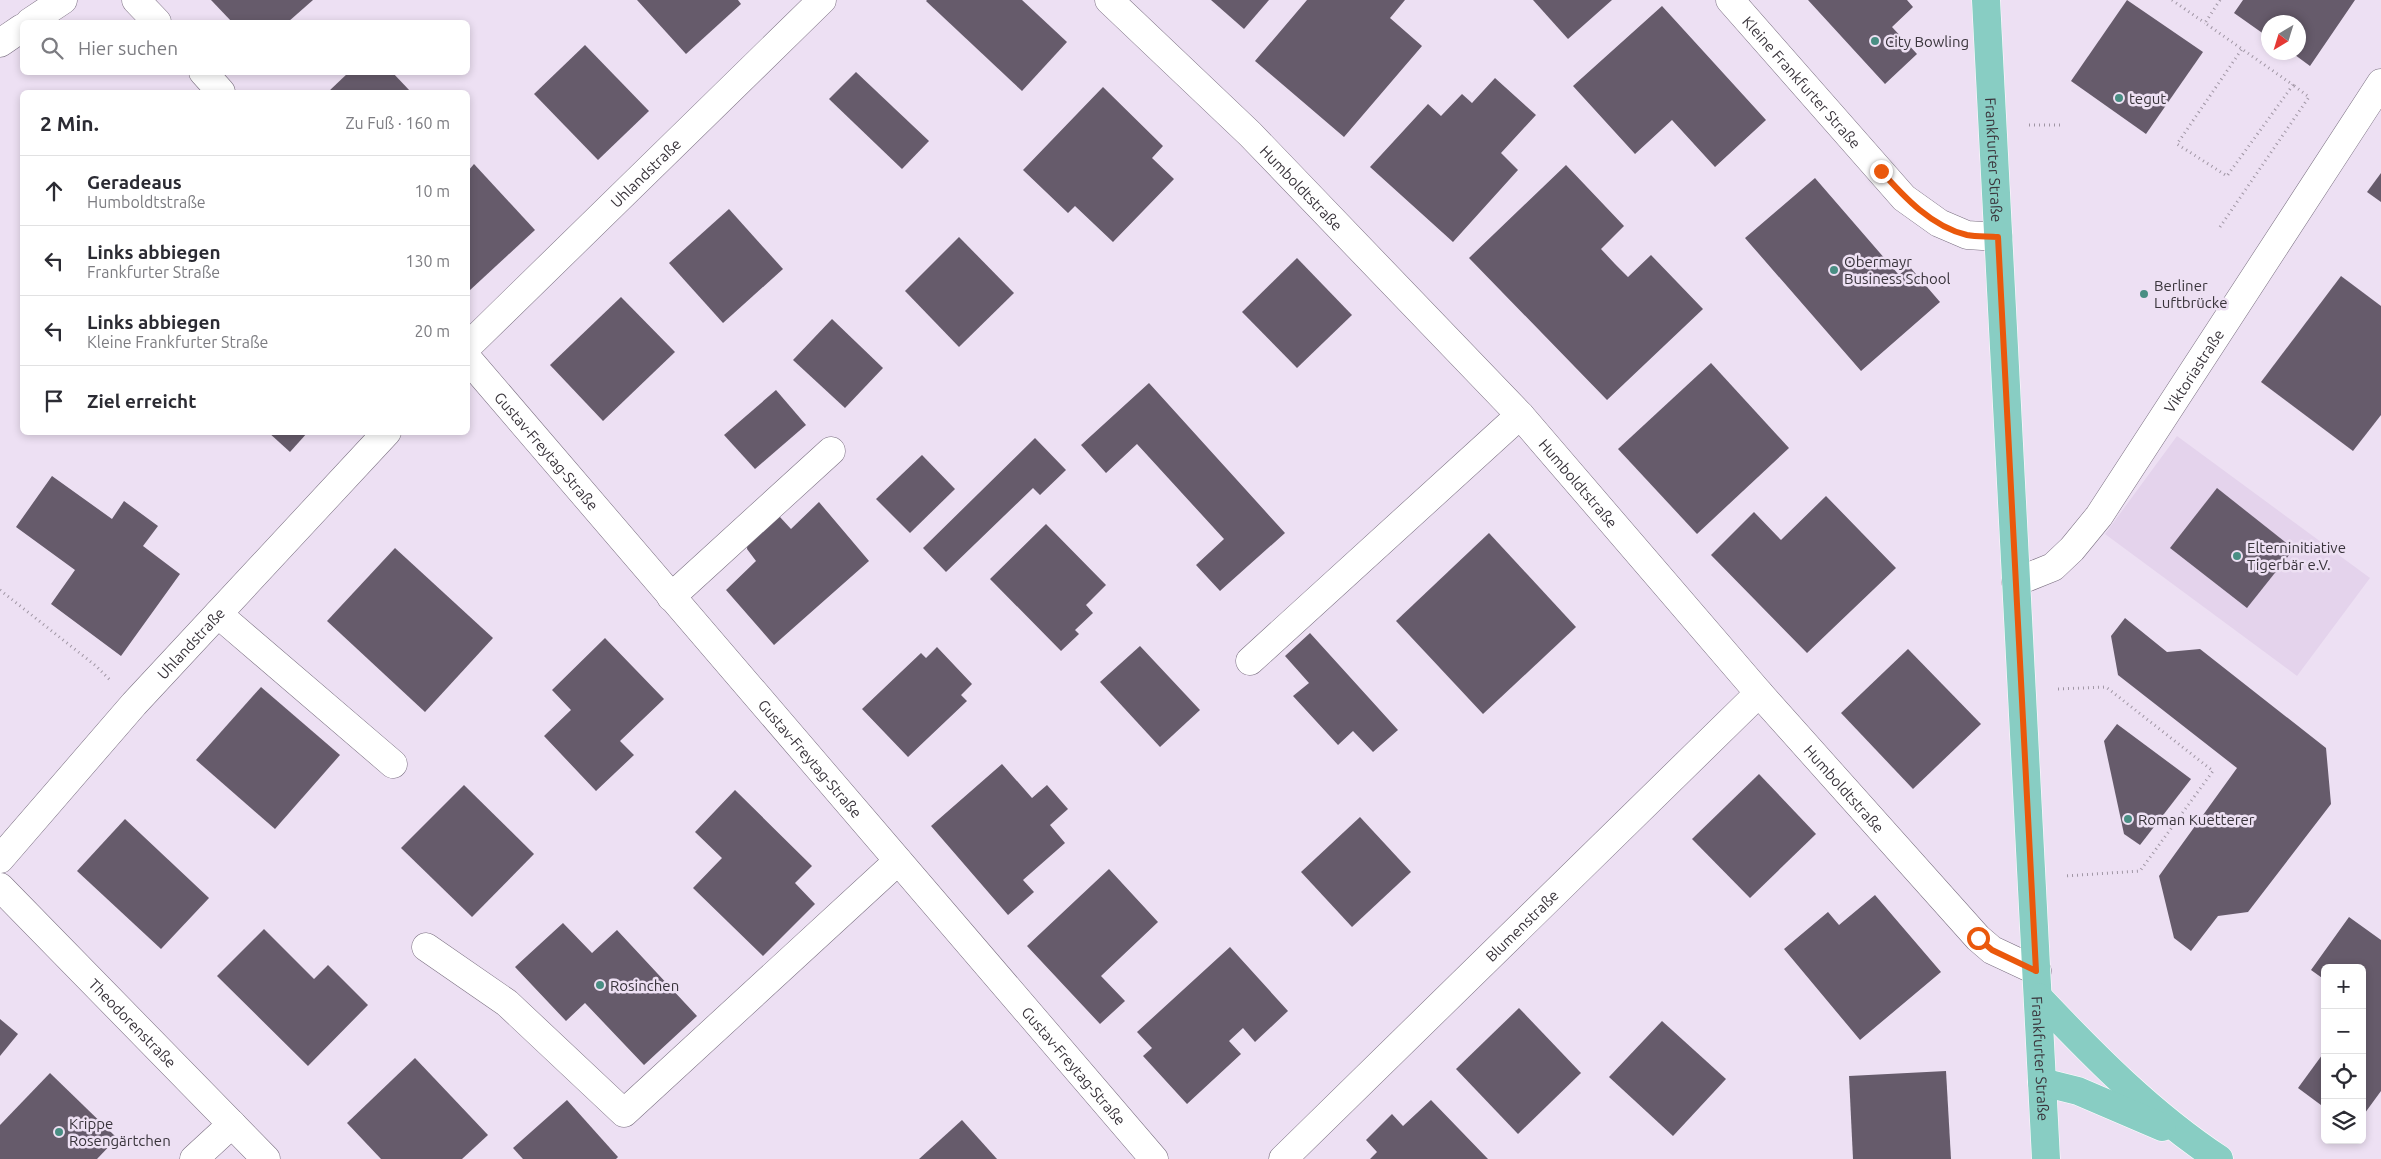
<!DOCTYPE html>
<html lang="de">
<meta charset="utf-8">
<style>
:root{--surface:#fff;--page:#f7f7f7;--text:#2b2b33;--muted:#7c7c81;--line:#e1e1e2}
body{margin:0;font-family:Ubuntu,sans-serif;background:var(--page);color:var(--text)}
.controls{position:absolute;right:15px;bottom:15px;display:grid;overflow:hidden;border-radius:8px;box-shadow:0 2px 8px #0003}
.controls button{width:45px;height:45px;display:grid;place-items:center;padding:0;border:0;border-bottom:1px solid var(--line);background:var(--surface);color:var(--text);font:25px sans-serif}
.compass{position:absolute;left:2261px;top:15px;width:45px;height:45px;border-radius:50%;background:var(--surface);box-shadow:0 2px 8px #0003;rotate:218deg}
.stop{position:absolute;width:15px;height:15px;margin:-11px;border:4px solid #ea580c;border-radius:50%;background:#fff}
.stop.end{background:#ea580c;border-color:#fff;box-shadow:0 1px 5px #0008}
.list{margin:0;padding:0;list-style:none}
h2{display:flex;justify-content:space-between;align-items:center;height:65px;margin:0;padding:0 20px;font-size:21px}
h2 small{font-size:16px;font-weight:400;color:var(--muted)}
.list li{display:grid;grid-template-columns:32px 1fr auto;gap:15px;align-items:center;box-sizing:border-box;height:70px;padding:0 20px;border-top:1px solid var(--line)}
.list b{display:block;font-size:19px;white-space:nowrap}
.list p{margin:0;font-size:16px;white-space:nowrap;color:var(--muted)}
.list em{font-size:16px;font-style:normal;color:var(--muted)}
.icon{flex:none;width:28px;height:28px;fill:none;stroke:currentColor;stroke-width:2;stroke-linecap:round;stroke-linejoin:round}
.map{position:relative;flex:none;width:2381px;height:1159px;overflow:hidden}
.search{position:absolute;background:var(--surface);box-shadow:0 2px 8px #0003;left:20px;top:20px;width:450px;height:55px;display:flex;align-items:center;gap:12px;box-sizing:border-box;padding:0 18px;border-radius:8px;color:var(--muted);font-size:19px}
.panel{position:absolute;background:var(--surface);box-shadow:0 2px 8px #0003;left:20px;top:90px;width:450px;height:345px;border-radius:8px}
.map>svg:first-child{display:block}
.built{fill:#e4d3ec}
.building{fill:#665b6b}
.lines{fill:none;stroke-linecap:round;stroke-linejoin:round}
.minor-casing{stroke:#7a6f80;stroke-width:29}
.major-casing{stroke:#fff;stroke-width:29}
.path{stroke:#a096a4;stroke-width:3;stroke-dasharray:1 4;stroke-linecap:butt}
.minor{stroke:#fff;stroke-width:28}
.major{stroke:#88cdc3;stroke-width:28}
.route{stroke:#ea580c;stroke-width:6}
.poi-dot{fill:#498e83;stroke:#ede0f3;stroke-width:2}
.labels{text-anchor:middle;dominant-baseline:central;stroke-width:5;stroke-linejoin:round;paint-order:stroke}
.poi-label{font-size:15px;fill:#39343b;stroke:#ede0f3;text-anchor:start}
.street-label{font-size:15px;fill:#39343b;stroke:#ede0f3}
</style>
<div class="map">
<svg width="2381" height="1159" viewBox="0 0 2381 1159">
<rect width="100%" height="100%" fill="#ede0f3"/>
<path class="built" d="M 2177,436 L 2370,578 L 2297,676 L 2105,534 Z"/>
<g class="building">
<path d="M 211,0 L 313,0 L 288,22 L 232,22 Z"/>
<path d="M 637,0 L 738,0 L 741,4 L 686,54 Z"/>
<path d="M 927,0 L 1022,0 L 1067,42 L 1022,91 L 926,1 Z"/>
<path d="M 1211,0 L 1269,0 L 1244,29 Z"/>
<path d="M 1307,0 L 1405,0 L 1390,18 L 1422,46 L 1344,137 L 1255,61 Z"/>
<path d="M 1533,0 L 1612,0 L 1568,39 Z"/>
<path d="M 1808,0 L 1907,0 L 1913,7 L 1892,27 L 1917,54 L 1885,84 Z"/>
<path d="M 2127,0 L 2203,52 L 2146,134 L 2071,81 Z"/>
<path d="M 2243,0 L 2355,0 L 2310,66 L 2291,52 L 2298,52 L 2298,22 L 2268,22 L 2268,37 L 2234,13 Z"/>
<path d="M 1662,6 L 1766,120 L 1715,167 L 1672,120 L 1635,154 L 1573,86 Z"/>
<path d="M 585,45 L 649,111 L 598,160 L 534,94 Z"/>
<path d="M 349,72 L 392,72 L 411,92 L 328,92 Z"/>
<path d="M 856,72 L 929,141 L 902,169 L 829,99 Z"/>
<path d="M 1495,78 L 1536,115 L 1501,153 L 1518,170 L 1453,242 L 1370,167 L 1428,104 L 1441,116 L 1462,94 L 1472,103 Z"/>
<path d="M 1103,87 L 1163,146 L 1152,158 L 1174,179 L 1113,242 L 1075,206 L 1068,213 L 1023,170 Z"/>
<path d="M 474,164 L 535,230 L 469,291 L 468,289 L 468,171 Z"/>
<path d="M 1566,165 L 1624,226 L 1601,249 L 1615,264 L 1628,277 L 1651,255 L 1703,309 L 1607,400 L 1469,258 Z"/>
<path d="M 2381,173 L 2381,202 L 2367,192 Z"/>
<path d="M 1815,178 L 1899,275 L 1909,266 L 1940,302 L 1861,371 L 1745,238 Z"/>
<path d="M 729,209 L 783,269 L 723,323 L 669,263 Z"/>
<path d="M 959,237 L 1014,293 L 959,347 L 905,291 Z"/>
<path d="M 1297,258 L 1352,315 L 1297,368 L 1242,312 Z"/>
<path d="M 2341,276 L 2381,306 L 2381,415 L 2353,451 L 2261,382 Z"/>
<path d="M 621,297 L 675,352 L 603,421 L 550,365 Z"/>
<path d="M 832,319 L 883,368 L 845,408 L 793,360 Z"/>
<path d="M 1711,363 L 1789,448 L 1697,534 L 1618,449 Z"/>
<path d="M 1149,383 L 1285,533 L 1220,591 L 1196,565 L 1224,539 L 1137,444 L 1106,473 L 1081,445 Z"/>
<path d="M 776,390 L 806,425 L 755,469 L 724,435 Z"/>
<path d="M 268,432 L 308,432 L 290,452 Z"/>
<path d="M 1035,438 L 1066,470 L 1040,495 L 1033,488 L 946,572 L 923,548 Z"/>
<path d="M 922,455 L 955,489 L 910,533 L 876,499 Z"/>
<path d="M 52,476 L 112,519 L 124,501 L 158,526 L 143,546 L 180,574 L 121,656 L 51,604 L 75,570 L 16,527 Z"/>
<path d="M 2217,488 L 2294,549 L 2247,608 L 2170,548 Z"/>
<path d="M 1826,496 L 1896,568 L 1807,653 L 1711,555 L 1754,512 L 1781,540 Z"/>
<path d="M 819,502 L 869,561 L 774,645 L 726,590 L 756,561 L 747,549 L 748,536 L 769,514 L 780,517 L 791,529 Z"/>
<path d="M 1046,524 L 1106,585 L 1086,605 L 1093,613 L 1075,630 L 1079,634 L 1061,651 L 990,579 Z"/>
<path d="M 1489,533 L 1576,627 L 1483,714 L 1396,621 Z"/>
<path d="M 395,548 L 493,638 L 425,712 L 327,621 Z"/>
<path d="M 2125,618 L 2167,652 L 2200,649 L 2326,748 L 2331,804 L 2248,912 L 2218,916 L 2191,951 L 2174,938 L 2159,876 L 2237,768 L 2118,675 L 2111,636 Z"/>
<path d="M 1310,633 L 1398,730 L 1373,752 L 1353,731 L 1338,745 L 1293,696 L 1309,683 L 1285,656 Z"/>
<path d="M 605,638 L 664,699 L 620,741 L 634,755 L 596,791 L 544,736 L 571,710 L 552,690 Z"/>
<path d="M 1140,646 L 1200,710 L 1160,747 L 1100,682 Z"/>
<path d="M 937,647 L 972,684 L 961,695 L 967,701 L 908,757 L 862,709 L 921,653 L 926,658 Z"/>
<path d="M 1908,649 L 1981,724 L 1913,789 L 1841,713 Z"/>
<path d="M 261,687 L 340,755 L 275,829 L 196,760 Z"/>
<path d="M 2117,724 L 2191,779 L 2140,845 L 2124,834 L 2104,741 Z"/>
<path d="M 1002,764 L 1032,798 L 1047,785 L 1068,809 L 1050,825 L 1065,843 L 1023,880 L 1034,892 L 1008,915 L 931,826 Z"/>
<path d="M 1759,774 L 1816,834 L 1750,898 L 1692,839 Z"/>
<path d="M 464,785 L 534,854 L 472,917 L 401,848 Z"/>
<path d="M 735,790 L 812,866 L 795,883 L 815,904 L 763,956 L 693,888 L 722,858 L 695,832 Z"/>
<path d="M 1360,817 L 1411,872 L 1352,927 L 1301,872 Z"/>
<path d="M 125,819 L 209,898 L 161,949 L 77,871 Z"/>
<path d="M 1109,869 L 1158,922 L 1101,976 L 1125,1001 L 1100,1024 L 1027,946 Z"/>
<path d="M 1875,895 L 1941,972 L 1860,1040 L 1784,949 L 1828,912 L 1839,925 Z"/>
<path d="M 2349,917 L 2381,940 L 2381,1091 L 2362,1117 L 2362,968 L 2325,968 L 2325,980 L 2311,970 Z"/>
<path d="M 563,923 L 592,953 L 617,930 L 697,1016 L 644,1065 L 585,1003 L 566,1021 L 515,967 Z"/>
<path d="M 264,929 L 314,979 L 328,965 L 368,1005 L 308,1066 L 217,976 Z"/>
<path d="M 1230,947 L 1288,1011 L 1255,1042 L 1243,1028 L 1229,1041 L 1241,1054 L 1187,1104 L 1143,1056 L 1152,1048 L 1137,1032 Z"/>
<path d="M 1519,1008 L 1581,1073 L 1518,1134 L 1456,1069 Z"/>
<path d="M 0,1019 L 18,1034 L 0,1056 Z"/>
<path d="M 1662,1021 L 1726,1079 L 1673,1136 L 1609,1077 Z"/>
<path d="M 2325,1051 L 2325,1108 L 2298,1088 Z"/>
<path d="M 415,1058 L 488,1135 L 462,1159 L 381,1159 L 347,1123 Z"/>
<path d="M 1946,1071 L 1951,1159 L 1853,1159 L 1849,1076 Z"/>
<path d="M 50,1073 L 117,1138 L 97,1159 L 0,1159 L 0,1125 Z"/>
<path d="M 567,1100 L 618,1157 L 616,1159 L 523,1159 L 513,1148 Z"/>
<path d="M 1431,1100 L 1488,1159 L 1370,1159 L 1377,1152 L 1366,1140 L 1392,1114 L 1403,1126 Z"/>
<path d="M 962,1120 L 997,1159 L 919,1159 Z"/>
</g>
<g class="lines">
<defs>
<g id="minor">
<path d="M 136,0 L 157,22"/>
<path id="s1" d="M 1109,0 L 1250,134 L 1520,415 L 1759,693 L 1978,938 L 1992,950 L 2037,971"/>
<path id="s2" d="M 1730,0 L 1904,198 L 1939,223 L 1967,235 L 1998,237"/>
<path d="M 30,22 L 63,0"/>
<path d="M 0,43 L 22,28"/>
<path d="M 203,72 L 221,92"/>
<path id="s3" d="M 468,346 L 822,0"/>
<path id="s4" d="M 468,359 L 1154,1159"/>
<path id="s5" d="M 2016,582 L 2053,567 L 2072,549 L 2099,516 L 2381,83"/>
<path d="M 671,597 L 831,451"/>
<path d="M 218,614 L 393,764"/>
<path d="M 1250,661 L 1520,415"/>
<path id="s6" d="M 0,859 L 134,704 L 387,432"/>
<path id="s7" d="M 0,887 L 266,1159"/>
<path d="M 426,947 L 507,1003 L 624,1113 L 898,861"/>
<path d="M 194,1159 L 232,1124"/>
<path id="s8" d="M 1283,1159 L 1759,693"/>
</g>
<g id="major">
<path id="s9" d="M 1986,0 L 2046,1159"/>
<path d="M 2038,997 C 2094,1056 2151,1114 2219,1159"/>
<path d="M 2042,1082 L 2078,1091 L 2162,1127"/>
</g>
</defs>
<use href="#minor" class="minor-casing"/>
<use href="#major" class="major-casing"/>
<g class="path">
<path d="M 2172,0 L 2205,23"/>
<path d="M 2220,0 L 2205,23 L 2293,85 L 2227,176 L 2177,144 L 2242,49"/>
<path d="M 2029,125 L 2063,125"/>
<path d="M 2220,227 L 2309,97 L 2293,85"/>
<path d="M 0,590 L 96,666 L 110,680"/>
<path d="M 2058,689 L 2106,687 L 2213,771 L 2140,871 L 2065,876"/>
</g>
<use href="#minor" class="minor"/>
<use href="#major" class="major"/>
</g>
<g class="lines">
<path class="route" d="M 1881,171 C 1904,197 1932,227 1967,235 C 1977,237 1988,236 1998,237 L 2036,971 L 1992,950 L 1978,938"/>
</g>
<g class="poi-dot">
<circle cx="1875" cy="41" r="5"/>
<circle cx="2119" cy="98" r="5"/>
<circle cx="1834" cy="270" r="5"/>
<circle cx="2144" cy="294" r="5"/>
<circle cx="2237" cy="556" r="5"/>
<circle cx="2128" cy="819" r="5"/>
<circle cx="600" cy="985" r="5"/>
<circle cx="59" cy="1132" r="5"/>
</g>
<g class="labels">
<g class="poi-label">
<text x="1885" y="41">City Bowling</text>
<text x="2129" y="98">tegut</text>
<text x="1844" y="261">Obermayr<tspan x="1844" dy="17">Business School</tspan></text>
<text x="2154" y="285">Berliner<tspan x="2154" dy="17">Luftbrücke</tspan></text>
<text x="2247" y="547">Elterninitiative<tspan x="2247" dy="17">Tigerbär e.V.</tspan></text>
<text x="2138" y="819">Roman Kuetterer</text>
<text x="610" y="985">Rosinchen</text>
<text x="69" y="1123">Krippe<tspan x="69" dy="17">Rosengärtchen</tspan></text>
</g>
<g class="street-label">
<text stroke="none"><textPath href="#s2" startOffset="109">Kleine Frankfurter Straße</textPath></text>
<text stroke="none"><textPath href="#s9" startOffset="160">Frankfurter Straße</textPath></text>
<text stroke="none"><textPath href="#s3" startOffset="248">Uhlandstraße</textPath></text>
<text stroke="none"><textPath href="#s1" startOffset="269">Humboldtstraße</textPath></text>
<text stroke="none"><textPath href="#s5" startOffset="282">Viktoriastraße</textPath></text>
<text stroke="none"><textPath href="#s4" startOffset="121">Gustav-Freytag-Straße</textPath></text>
<text stroke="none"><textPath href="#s1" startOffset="674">Humboldtstraße</textPath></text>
<text stroke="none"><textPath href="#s6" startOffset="288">Uhlandstraße</textPath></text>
<text stroke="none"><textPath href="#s4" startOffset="526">Gustav-Freytag-Straße</textPath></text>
<text stroke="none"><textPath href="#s1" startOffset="1079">Humboldtstraße</textPath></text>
<text stroke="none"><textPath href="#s8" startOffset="334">Blumenstraße</textPath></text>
<text stroke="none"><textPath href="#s7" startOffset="190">Theodorenstraße</textPath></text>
<text stroke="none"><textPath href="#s9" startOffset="1060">Frankfurter Straße</textPath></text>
<text stroke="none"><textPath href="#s4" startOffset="931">Gustav-Freytag-Straße</textPath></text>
</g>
</g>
</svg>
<div class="controls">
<button>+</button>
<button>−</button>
<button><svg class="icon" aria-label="locate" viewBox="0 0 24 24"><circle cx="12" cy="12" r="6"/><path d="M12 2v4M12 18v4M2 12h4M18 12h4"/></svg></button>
<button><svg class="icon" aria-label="layers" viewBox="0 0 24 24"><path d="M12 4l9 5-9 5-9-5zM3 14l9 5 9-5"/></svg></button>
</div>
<svg class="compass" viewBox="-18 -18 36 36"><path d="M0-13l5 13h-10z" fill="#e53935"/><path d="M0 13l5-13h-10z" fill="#7c7c81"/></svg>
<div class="stop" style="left:1978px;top:938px"></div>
<div class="stop end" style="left:1881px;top:171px"></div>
<div class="search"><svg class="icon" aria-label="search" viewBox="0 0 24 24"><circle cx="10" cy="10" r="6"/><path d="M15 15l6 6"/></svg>Hier suchen</div>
<section class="panel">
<h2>2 Min.<small>Zu Fuß · 160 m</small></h2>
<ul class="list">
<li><svg class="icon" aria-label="ahead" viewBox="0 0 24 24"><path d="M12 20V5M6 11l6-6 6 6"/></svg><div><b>Geradeaus</b><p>Humboldtstraße</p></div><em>10 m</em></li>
<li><svg class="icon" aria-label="left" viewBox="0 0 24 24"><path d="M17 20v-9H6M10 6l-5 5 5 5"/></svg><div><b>Links abbiegen</b><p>Frankfurter Straße</p></div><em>130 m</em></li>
<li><svg class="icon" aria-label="left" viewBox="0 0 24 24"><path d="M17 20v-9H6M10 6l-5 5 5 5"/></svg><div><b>Links abbiegen</b><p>Kleine Frankfurter Straße</p></div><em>20 m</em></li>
<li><svg class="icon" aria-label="arrive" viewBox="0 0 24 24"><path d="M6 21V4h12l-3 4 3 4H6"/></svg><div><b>Ziel erreicht</b></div></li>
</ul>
</section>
</div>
